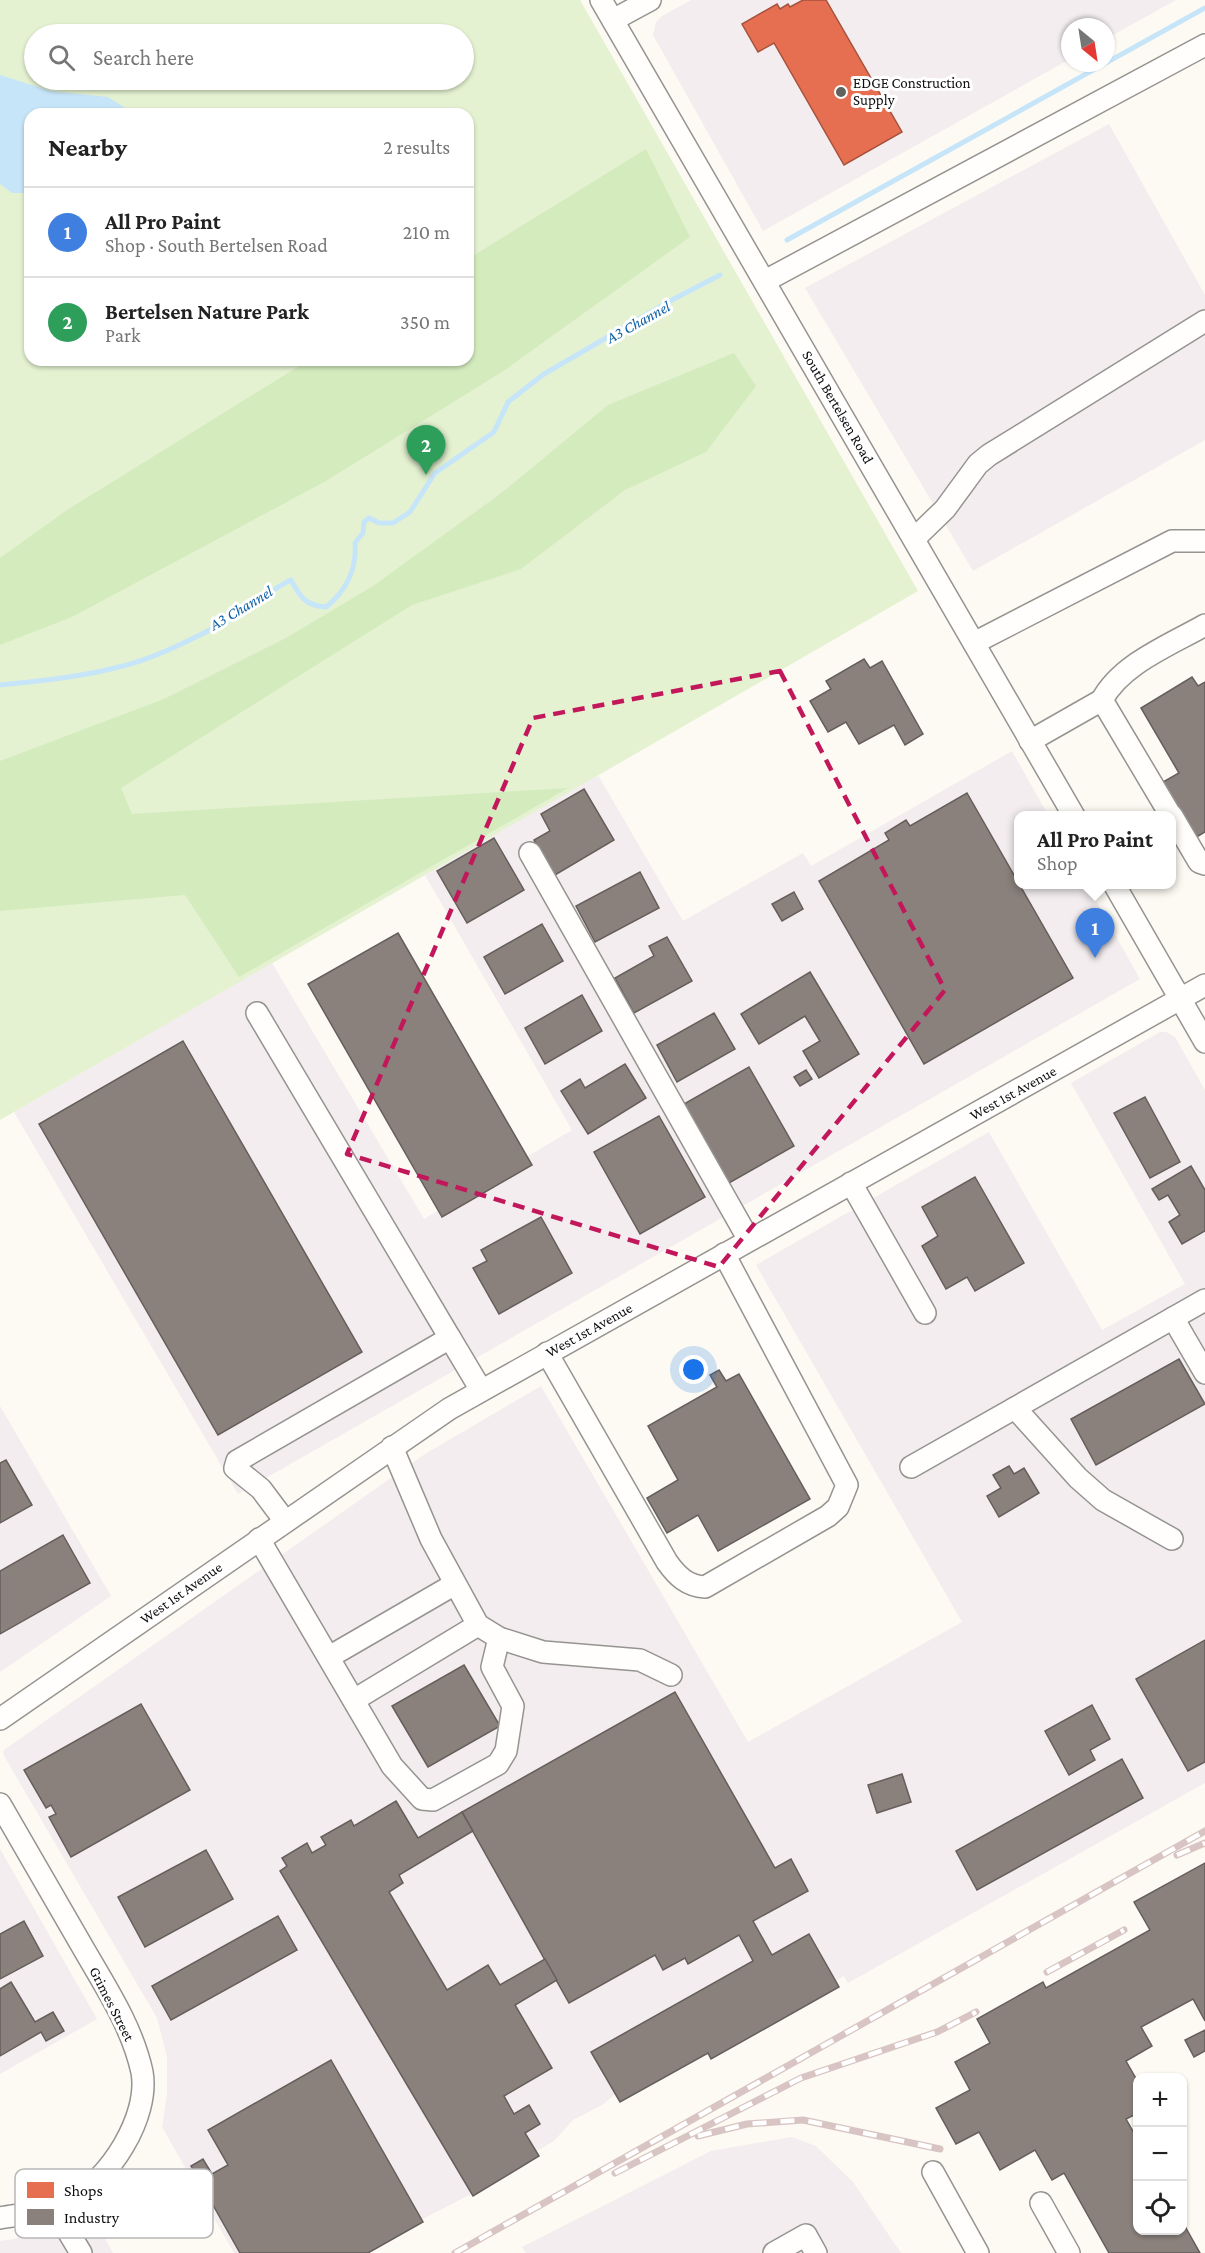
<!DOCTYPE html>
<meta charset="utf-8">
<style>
:root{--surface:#fff;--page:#f6f6f6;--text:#222;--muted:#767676;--line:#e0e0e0;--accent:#61615e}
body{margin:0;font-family:"Crimson Pro",serif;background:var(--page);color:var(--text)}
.controls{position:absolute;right:18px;bottom:18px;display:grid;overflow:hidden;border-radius:12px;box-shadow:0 2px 4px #0004}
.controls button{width:54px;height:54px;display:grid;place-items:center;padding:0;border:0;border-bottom:2px solid var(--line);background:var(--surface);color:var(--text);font:30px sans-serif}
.compass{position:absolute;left:1061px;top:18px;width:54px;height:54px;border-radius:50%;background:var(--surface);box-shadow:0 2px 4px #0004;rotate:150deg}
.you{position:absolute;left:694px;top:1370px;width:21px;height:21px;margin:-15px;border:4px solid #fff;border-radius:50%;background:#1a73e8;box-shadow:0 0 0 9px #1a73e833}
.badge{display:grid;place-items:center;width:39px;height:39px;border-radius:50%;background:var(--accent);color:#fff;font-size:20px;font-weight:700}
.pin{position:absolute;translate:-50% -50px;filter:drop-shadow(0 2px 3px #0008)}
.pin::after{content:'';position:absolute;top:32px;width:21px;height:18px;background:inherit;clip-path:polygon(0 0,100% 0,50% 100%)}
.popup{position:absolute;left:1014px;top:811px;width:162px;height:78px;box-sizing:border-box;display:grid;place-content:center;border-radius:12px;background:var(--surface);filter:drop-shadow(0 2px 4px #0005);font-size:20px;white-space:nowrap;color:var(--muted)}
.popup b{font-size:22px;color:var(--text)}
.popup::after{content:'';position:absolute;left:50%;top:100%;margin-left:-12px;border:12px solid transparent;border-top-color:var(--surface)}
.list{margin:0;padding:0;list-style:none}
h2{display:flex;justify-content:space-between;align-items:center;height:78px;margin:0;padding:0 24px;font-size:26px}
h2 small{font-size:20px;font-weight:400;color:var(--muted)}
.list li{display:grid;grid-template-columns:39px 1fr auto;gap:18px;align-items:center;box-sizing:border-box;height:90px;padding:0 24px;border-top:2px solid var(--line)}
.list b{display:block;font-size:22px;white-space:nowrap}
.list p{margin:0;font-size:20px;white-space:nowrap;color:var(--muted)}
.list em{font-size:20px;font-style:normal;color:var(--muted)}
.icon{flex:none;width:33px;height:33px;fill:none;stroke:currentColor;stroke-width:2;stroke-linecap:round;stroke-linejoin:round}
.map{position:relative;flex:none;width:1205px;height:2253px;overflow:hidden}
.search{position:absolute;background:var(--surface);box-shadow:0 2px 4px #0004;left:24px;top:24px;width:450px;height:66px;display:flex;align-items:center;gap:15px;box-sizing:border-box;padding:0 21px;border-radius:33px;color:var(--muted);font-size:22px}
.panel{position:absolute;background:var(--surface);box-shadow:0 2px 4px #0004;left:24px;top:108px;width:450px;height:258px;border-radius:18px}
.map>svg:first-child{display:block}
.industrial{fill:#f3edef}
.green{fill:#e4f2d1;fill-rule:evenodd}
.forest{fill:#d4ebbe}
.water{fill:#c7e5f8}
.shops{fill:#e76f51;stroke:#a6523d;stroke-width:1.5}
.industry{fill:#8a817c;stroke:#655e5b;stroke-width:1.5}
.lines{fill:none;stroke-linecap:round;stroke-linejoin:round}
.stream{stroke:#c7e5f8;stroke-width:5}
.minor-casing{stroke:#959491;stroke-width:24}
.minor{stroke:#fffefd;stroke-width:21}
.rail-casing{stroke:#d8c4c3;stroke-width:7}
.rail{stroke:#fff;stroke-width:4.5;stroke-dasharray:14;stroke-linecap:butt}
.marked{fill:none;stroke:#c2185b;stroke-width:4.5;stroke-dasharray:12 8;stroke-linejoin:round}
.poi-dot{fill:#61615e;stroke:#fff;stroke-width:2}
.labels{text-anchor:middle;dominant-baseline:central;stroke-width:6;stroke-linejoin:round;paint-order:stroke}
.poi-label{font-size:15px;fill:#0e0e0e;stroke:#fff;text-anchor:start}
.street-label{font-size:15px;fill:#0e0e0e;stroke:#fff}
.water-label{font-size:16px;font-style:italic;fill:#1062a7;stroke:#fff}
.key{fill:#fff;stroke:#b7b7b7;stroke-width:1.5}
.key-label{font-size:16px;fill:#0e0e0e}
</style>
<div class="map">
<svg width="1205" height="2253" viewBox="0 0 1205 2253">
<rect width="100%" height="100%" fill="#fcfaf2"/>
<g class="industrial">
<path d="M 691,0 L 1176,0 L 1106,39 L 1106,27 L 1070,27 L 1070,59 L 763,231 L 653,35 L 656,22 L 662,16 Z"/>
<path d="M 1109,124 L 1205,295 L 1205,440 L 973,571 L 805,288 Z"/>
<path d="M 1012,751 L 1048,815 L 1018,816 L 1018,884 L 1087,885 L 1140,979 L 238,1494 L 14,1112 L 272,963 L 424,1219 L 439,1210 L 413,1168 L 496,1120 L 520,1161 L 572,1130 L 425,875 L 598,775 L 683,921 L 803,853 L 811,866 Z"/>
<path d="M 1160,1032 L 1166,1032 L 1175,1037 L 1205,1090 L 1205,1783 L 848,1983 L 844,1976 L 714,2050 L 620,2090 L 602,2105 L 573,2120 L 554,2141 L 476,2187 L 477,2191 L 357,2253 L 234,2253 L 162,2127 L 167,2094 L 167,2057 L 157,2018 L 3,1754 L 4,1750 L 425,1454 L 541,1386 L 748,1742 L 962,1622 L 756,1265 L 989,1132 L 1102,1330 L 1185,1284 L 1071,1083 Z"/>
<path d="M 0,1406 L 111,1596 L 0,1672 Z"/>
<path d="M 0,1849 L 97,2019 L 0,2074 Z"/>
<path d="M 792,2137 L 816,2146 L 853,2182 L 901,2253 L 526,2253 L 522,2247 L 711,2151 Z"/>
<path d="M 91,2214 L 113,2253 L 0,2253 L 0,2241 L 50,2233 L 80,2222 Z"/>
</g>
<path class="green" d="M 0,0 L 580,0 L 918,591 L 0,1120 ZM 34,34 L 464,34 L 464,80 L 34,80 ZM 30,114 L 468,114 L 468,360 L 30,360 Z"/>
<g class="forest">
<path d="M 646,149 L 690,237 L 505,370 L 326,481 L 72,617 L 0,645 L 0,558 L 67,510 L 309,360 L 468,360 L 468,259 Z"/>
<path d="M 734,353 L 756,386 L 706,452 L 625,490 L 521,569 L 412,605 L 121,788 L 132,814 L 568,788 L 239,977 L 185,895 L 0,911 L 0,761 L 164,699 L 286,638 L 373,586 L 500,494 L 608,405 Z"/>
</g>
<path class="water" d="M 0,75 L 51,91 L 108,97 L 135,114 L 30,114 L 30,193 L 12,193 L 0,184 Z"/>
<path class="shops" d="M 803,0 L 826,0 L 902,132 L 844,165 L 774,43 L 758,52 L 742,24 L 777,4 L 780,9 L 788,4 L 790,7 Z"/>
<g class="industry">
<path d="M 864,659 L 870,668 L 882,661 L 923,734 L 905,745 L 894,725 L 859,744 L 846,722 L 828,732 L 810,701 L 831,689 L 826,681 Z"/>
<path d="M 1192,677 L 1198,686 L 1205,682 L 1205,832 L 1195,838 L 1163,782 L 1179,773 L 1141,708 Z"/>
<path d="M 584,789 L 614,840 L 555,875 L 534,840 L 550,831 L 541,814 Z"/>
<path d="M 967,793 L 1073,978 L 924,1064 L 819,881 L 889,840 L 885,833 L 906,820 L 910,826 Z"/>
<path d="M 494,838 L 524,890 L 467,923 L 437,871 Z"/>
<path d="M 640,872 L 659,908 L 595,942 L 576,906 Z"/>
<path d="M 794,892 L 803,909 L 782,921 L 772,904 Z"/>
<path d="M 542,924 L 563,961 L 505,994 L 484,957 Z"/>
<path d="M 398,933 L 532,1165 L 442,1217 L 308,984 Z"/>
<path d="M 667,937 L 692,981 L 634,1013 L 615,978 L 654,956 L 649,946 Z"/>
<path d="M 810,972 L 859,1054 L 819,1078 L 803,1051 L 820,1041 L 805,1016 L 759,1044 L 741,1014 Z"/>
<path d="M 582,995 L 602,1031 L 545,1064 L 525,1028 Z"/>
<path d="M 714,1013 L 735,1049 L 677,1082 L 657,1045 Z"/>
<path d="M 183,1041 L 362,1352 L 218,1435 L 39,1124 Z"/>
<path d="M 625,1064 L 646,1098 L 588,1134 L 561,1091 L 580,1079 L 585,1088 Z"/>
<path d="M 749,1067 L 794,1146 L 729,1183 L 684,1104 Z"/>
<path d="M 806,1070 L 812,1079 L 800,1086 L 794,1077 Z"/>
<path d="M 1145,1097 L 1180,1162 L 1150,1178 L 1114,1113 Z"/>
<path d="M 659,1116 L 705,1197 L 640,1234 L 594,1152 Z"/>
<path d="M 1191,1166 L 1205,1190 L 1205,1231 L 1182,1244 L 1169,1222 L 1180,1215 L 1168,1195 L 1159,1200 L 1152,1189 Z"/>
<path d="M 975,1177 L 1024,1263 L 975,1291 L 967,1277 L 946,1289 L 922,1246 L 938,1236 L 922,1207 Z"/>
<path d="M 541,1217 L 572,1273 L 499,1314 L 473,1268 L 487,1261 L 481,1250 Z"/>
<path d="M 1179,1359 L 1205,1404 L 1096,1465 L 1071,1419 Z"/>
<path d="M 719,1370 L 726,1381 L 739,1374 L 810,1499 L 718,1551 L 698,1515 L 667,1533 L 647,1498 L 678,1480 L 648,1426 L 717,1387 L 710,1375 Z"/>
<path d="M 6,1460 L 32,1505 L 0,1523 L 0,1463 Z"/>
<path d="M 1009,1466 L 1014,1474 L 1024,1468 L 1039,1493 L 999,1517 L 987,1496 L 1001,1488 L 993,1475 Z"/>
<path d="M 63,1535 L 90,1583 L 0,1634 L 0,1571 Z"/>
<path d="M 1205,1640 L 1205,1762 L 1188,1771 L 1136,1679 Z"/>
<path d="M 464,1665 L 500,1726 L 428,1767 L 392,1706 Z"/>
<path d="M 675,1692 L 775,1868 L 791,1859 L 808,1891 L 753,1921 L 772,1955 L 809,1934 L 839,1987 L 711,2059 L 708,2053 L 620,2102 L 591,2052 L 753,1961 L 739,1935 L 688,1964 L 685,1958 L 663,1970 L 655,1955 L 569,2003 L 462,1812 Z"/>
<path d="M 141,1704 L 190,1790 L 71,1857 L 49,1817 L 56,1814 L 51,1805 L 46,1808 L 24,1770 Z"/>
<path d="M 1092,1705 L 1110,1739 L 1090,1750 L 1095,1760 L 1069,1775 L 1045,1731 Z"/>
<path d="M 1122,1759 L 1143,1798 L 977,1890 L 956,1851 Z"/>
<path d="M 902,1774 L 911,1802 L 877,1813 L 868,1785 Z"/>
<path d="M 396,1801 L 418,1838 L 462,1812 L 473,1831 L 399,1875 L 403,1883 L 389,1892 L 447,1990 L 488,1965 L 500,1985 L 545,1959 L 557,1980 L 515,2005 L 552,2068 L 504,2096 L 514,2114 L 529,2105 L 540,2124 L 525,2133 L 539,2156 L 473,2196 L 280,1871 L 287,1866 L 282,1858 L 307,1843 L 312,1853 L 326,1845 L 321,1837 L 351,1820 L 354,1826 Z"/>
<path d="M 206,1850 L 233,1899 L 145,1947 L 118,1897 Z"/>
<path d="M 1205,1863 L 1205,2021 L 1193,1999 L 1141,2027 L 1152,2046 L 1126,2061 L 1138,2082 L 1138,2113 L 1126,2119 L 1138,2140 L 1138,2230 L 1182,2230 L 1182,2221 L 1200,2253 L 1109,2253 L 1064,2173 L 1052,2180 L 1035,2150 L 1000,2170 L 979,2132 L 956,2144 L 936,2108 L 970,2090 L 955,2062 L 990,2043 L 977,2019 L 1043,1982 L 1046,1988 L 1150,1930 L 1134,1902 Z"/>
<path d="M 278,1916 L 297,1950 L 171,2020 L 152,1986 Z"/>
<path d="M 24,1921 L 43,1956 L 0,1979 L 0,1934 Z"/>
<path d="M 11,1982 L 35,2022 L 53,2012 L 64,2031 L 46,2041 L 41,2032 L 0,2056 L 0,1989 Z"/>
<path d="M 1205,2030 L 1205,2051 L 1194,2057 L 1185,2040 Z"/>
<path d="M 331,2060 L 423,2222 L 368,2253 L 240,2253 L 191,2166 L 203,2159 L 212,2174 L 228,2165 L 208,2130 Z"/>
</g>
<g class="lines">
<g class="stream">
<path d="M 787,240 L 1205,8"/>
<path d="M 0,685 C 40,681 80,677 119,667 C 158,658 210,631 245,610 C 261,600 273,588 291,580 C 300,597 306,606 326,607 C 347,590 357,570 355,543 L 363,533 L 364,522 L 369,518 L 379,523 L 393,523 L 410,512 L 435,473 L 494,432 L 508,402 L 544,374 L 668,302 L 720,275"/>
</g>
<defs>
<g id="minor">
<path d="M 601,0 L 1074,816"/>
<path d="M 613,20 L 650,0"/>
<path d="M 765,281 L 1205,45"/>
<path d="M 914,539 L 945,509 L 978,464 L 989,455 L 1205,321"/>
<path d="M 974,643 L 1172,541 L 1205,541"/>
<path d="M 1030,741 L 1102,700"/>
<path d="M 1171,816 L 1102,700 C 1121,664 1170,645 1205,625"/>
<path d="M 1172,816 L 1199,862 L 1205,864"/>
<path d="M 530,853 L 749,1240"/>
<path d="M 1114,884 L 1205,1042"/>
<path d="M 257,1013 L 450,1338"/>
<path d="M 851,1183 L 925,1313"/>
<path d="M 1173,1318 L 1205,1373"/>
<path d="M 547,1353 L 667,1562 C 677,1576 687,1586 705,1587 L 828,1516 L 838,1507 L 847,1485 L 724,1254"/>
<path d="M 1015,1408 L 1078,1478 L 1103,1500 L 1172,1539"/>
<path d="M 392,1447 L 431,1539 L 478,1625 L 499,1638 L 543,1652 L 640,1660 L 671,1675"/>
<path d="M 911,1467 L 1205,1300"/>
<path d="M 285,1521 L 261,1489 L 235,1468 L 237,1461 L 450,1338 L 481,1390"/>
<path d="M 259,1539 L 392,1766 L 422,1799 L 433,1800 L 498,1764 L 506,1751 L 513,1706 L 492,1667 L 499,1638"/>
<path d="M 329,1657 L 455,1584"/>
<path d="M 354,1700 L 478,1625"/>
<path d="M 0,1719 L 449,1409 L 1205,985"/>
<path d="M 0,1804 C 27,1851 54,1898 82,1946 C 105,1986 132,2026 142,2072 C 150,2117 109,2180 70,2201 C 50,2212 23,2214 0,2218"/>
<path d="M 933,2172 L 978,2253"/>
<path d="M 1041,2203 L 1069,2253"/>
<path d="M 53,2206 L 81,2253"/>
<path d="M 774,2253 L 806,2235 L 816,2253"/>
</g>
</defs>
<use href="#minor" class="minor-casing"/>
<use href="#minor" class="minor"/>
<defs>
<g id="rail">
<path d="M 1177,1855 L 1205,1843"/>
<path d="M 1047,1972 L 1124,1930"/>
<path d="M 698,2136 L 747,2124 L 803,2120 L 940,2149"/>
<path d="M 615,2173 L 801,2078 L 937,2032 L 976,2012"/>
<path d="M 455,2253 L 1205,1831"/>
</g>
</defs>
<use href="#rail" class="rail-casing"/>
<use href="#rail" class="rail"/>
</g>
<path class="marked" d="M 780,671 L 945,990 L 719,1267 L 347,1154 L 533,718 Z"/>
<circle class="poi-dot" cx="841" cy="92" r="6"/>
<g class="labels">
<g class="poi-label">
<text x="853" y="83">EDGE Construction<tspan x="853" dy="17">Supply</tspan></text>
</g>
<g class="street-label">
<text transform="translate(838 407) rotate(60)">South Bertelsen Road</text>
<text transform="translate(1013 1093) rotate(-29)">West 1st Avenue</text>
<text transform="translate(589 1330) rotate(-29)">West 1st Avenue</text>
<text transform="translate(181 1593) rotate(-35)">West 1st Avenue</text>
<text transform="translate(112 2004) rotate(63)">Grimes Street</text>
</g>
<g class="water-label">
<text transform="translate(638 322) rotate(-29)">A3 Channel</text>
<text transform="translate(241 608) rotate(-31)">A3 Channel</text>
</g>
</g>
<rect x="15" y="2169" width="198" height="69" rx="9" class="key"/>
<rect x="27" y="2182" width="27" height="16" fill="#e76f51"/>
<rect x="27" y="2209" width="27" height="16" fill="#8a817c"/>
<g class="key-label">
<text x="64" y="2196">Shops</text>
<text x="64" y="2223">Industry</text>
</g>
</svg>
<div class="controls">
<button>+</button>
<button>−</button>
<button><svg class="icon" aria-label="locate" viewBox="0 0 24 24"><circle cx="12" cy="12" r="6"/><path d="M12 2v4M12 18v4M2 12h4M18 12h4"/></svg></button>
</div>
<svg class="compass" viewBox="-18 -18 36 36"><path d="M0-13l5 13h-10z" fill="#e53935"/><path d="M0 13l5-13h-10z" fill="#767676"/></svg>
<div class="you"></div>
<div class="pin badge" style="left:1095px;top:958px;background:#3f7fe0">1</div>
<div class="popup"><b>All Pro Paint</b>Shop</div>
<div class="pin badge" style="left:426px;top:475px;background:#2e9e5b">2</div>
<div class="search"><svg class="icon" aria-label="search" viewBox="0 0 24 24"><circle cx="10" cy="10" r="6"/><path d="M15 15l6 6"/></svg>Search here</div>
<section class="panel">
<h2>Nearby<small>2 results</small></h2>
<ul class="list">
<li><span class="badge" style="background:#3f7fe0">1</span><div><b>All Pro Paint</b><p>Shop · South Bertelsen Road</p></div><em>210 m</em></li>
<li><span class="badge" style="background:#2e9e5b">2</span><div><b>Bertelsen Nature Park</b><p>Park</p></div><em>350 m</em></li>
</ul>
</section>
</div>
